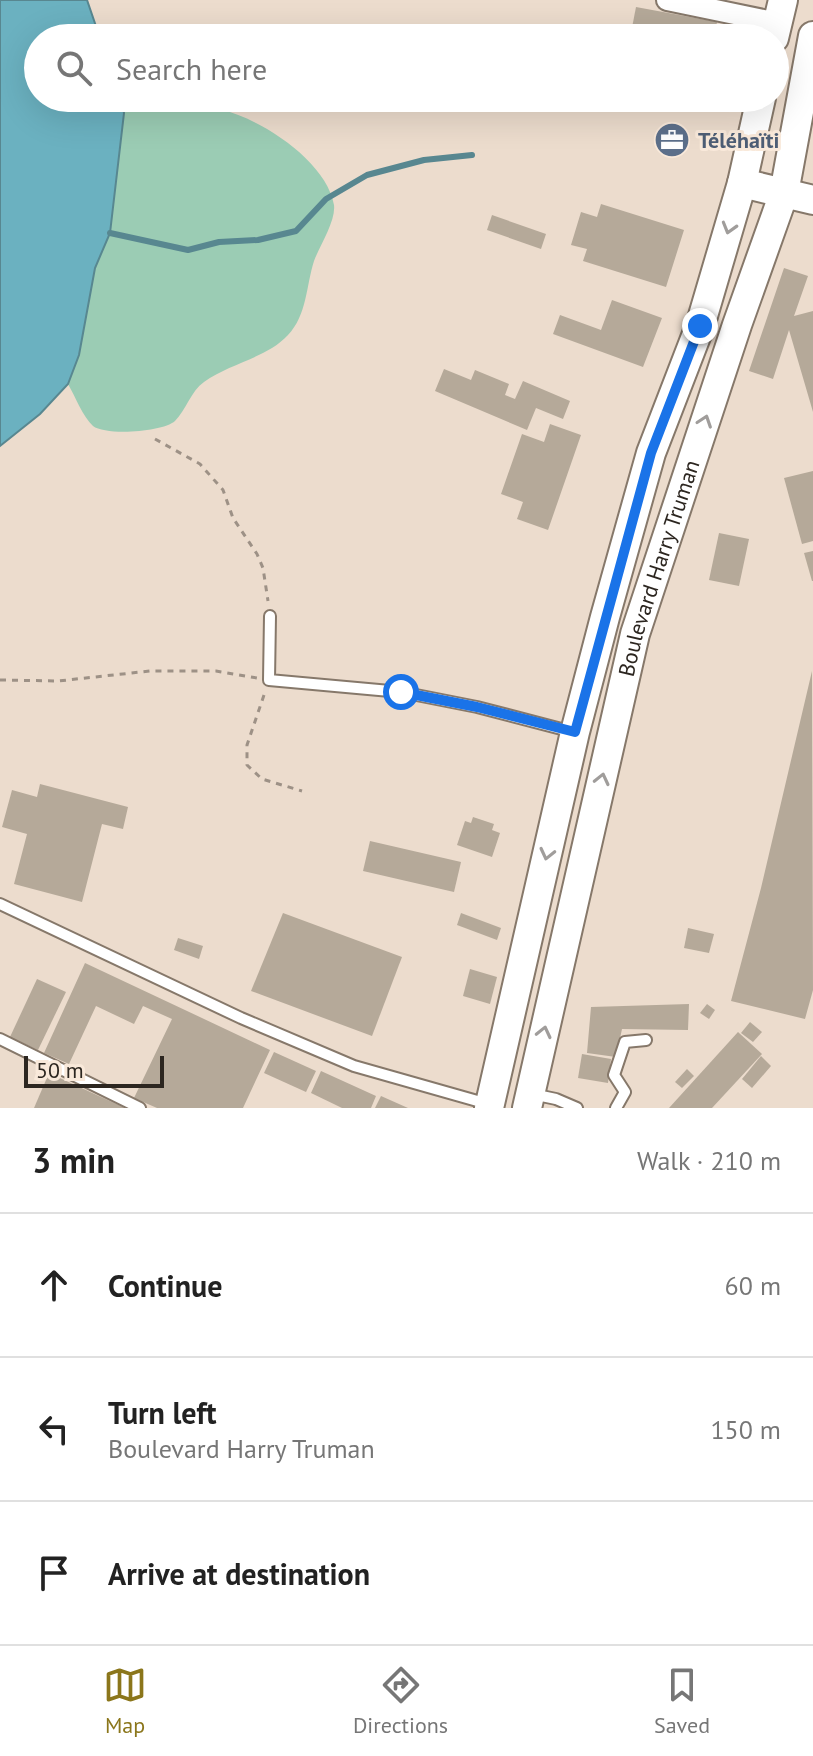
<!DOCTYPE html>
<meta charset="utf-8">
<style>
:root{--surface:#fff;--page:#f6f6f6;--text:#222;--muted:#767676;--line:#e0e0e0;--accent:#8b761b}
body{margin:0;font-family:"PT Sans",sans-serif;background:var(--page);color:var(--text)}
.scale{position:absolute;left:24px;bottom:20px;width:140px;box-sizing:border-box;padding-left:8px;border:4px solid #2c2620;border-top:0;font-size:22px;line-height:28px;white-space:nowrap;color:#2c2620;-webkit-text-stroke:6px #f9e9da;paint-order:stroke}
.stop{position:absolute;width:24px;height:24px;margin:-18px;border:6px solid #1a73e8;border-radius:50%;background:#fff}
.stop.end{background:#1a73e8;border-color:#fff;box-shadow:0 2px 8px #0008}
.list{margin:0;padding:0;list-style:none}
h2{display:flex;justify-content:space-between;align-items:center;height:104px;margin:0;padding:0 32px;font-size:34px}
h2 small{font-size:26px;font-weight:400;color:var(--muted)}
.list li{display:grid;grid-template-columns:52px 1fr auto;gap:24px;align-items:center;box-sizing:border-box;height:144px;padding:0 32px;border-top:2px solid var(--line)}
.list b{display:block;font-size:30px;white-space:nowrap}
.list p{margin:0;font-size:26px;white-space:nowrap;color:var(--muted)}
.list em{font-size:26px;font-style:normal;color:var(--muted)}
.icon{flex:none;width:44px;height:44px;fill:none;stroke:currentColor;stroke-width:2;stroke-linecap:round;stroke-linejoin:round}
.map{position:relative;flex:none;width:813px;height:1108px;overflow:hidden}
.search{position:absolute;background:var(--surface);box-shadow:0 8px 32px #0002;left:24px;right:24px;top:24px;height:88px;display:flex;align-items:center;gap:20px;box-sizing:border-box;padding:0 28px;border-radius:44px;color:var(--muted);font-size:30px}
.sheet{height:536px;background:var(--surface)}
nav{display:flex;justify-content:space-around;align-items:center;box-sizing:border-box;height:112px;border-top:2px solid var(--line);background:var(--surface);font-size:22px;color:var(--muted)}
nav a{display:grid;justify-items:center;gap:4px}
nav .on{color:var(--accent)}
.map>svg:first-child{display:block}
.green{fill:#9bccb4}
.water{fill:#6bb1c0;stroke:#588790;stroke-width:2}
.lines{fill:none;stroke-linecap:round;stroke-linejoin:round}
.stream{stroke:#588790;stroke-width:6}
.building{fill:#b5a999}
.lane-casing{stroke:#86786a;stroke-width:14}
.street-casing{stroke:#86786a;stroke-width:24}
.secondary-casing{stroke:#86786a;stroke-width:32}
.path{stroke:#9d9186;stroke-width:3;stroke-dasharray:6 6;stroke-linecap:butt}
.lane{stroke:#fff;stroke-width:10}
.street{stroke:#fff;stroke-width:20}
.secondary{stroke:#fff;stroke-width:28}
.oneway{stroke:#a09d9b}
.route{stroke:#1a73e8;stroke-width:10}
.labels{text-anchor:middle;dominant-baseline:central;stroke-width:6;stroke-linejoin:round;paint-order:stroke}
.service-label{font-size:22px;font-weight:bold;fill:#4e5e75;stroke:#f9e9da;text-anchor:start}
.street-label{font-size:22px;fill:#2c2620;stroke:#f9e9da}
</style>
<div class="map">
<svg width="813" height="1108" viewBox="0 0 813 1108">
<rect width="100%" height="100%" fill="#ecdccd"/>
<path class="green" d="M 121,98 C 137,98 137,104 149,107 C 158,109 171,107 180,106 C 193,106 209,107 222,110 C 262,119 327,162 334,205 C 336,221 320,245 314,261 C 306,286 307,315 288,335 C 267,358 230,363 204,382 C 191,391 186,410 175,421 C 163,432 106,436 93,426 C 83,417 75,396 68,384 L 79,355 L 95,268 L 110,233 L 124,113 Z"/>
<path class="water" d="M 0,0 L 87,0 L 100,38 L 38,38 L 38,98 L 121,98 L 124,113 L 110,233 L 95,268 L 79,355 L 68,384 L 40,414 L 0,446 Z"/>
<g class="lines">
<path class="stream" d="M 110,233 L 188,250 L 219,242 L 258,240 L 296,231 L 326,199 L 367,175 L 424,160 L 472,155"/>
</g>
<g class="building">
<path d="M 636,7 L 717,22 L 714,38 L 630,38 Z"/>
<path d="M 601,204 L 684,230 L 666,287 L 583,261 L 587,249 L 571,245 L 581,212 L 597,217 Z"/>
<path d="M 492,215 L 546,234 L 541,249 L 487,230 Z"/>
<path d="M 784,268 L 808,276 L 794,316 L 813,311 L 813,412 L 789,330 L 773,379 L 749,371 Z"/>
<path d="M 612,300 L 662,318 L 643,367 L 553,334 L 560,315 L 601,330 Z"/>
<path d="M 444,369 L 471,380 L 475,370 L 509,384 L 505,395 L 515,399 L 523,381 L 570,401 L 563,419 L 536,408 L 527,430 L 435,391 Z"/>
<path d="M 550,424 L 581,435 L 548,530 L 517,519 L 523,502 L 501,494 L 522,434 L 544,442 Z"/>
<path d="M 813,471 L 813,541 L 802,544 L 784,478 Z"/>
<path d="M 719,533 L 749,539 L 739,586 L 709,580 Z"/>
<path d="M 813,551 L 813,581 L 812,581 L 804,553 Z"/>
<path d="M 812,671 L 813,990 L 805,1019 L 731,1001 L 761,888 Z"/>
<path d="M 40,784 L 128,807 L 123,829 L 102,824 L 82,902 L 14,884 L 27,834 L 2,827 L 12,790 L 37,797 Z"/>
<path d="M 473,817 L 494,824 L 492,830 L 500,833 L 492,857 L 457,845 L 465,821 L 471,823 Z"/>
<path d="M 370,841 L 461,862 L 454,892 L 363,871 Z"/>
<path d="M 283,913 L 402,957 L 372,1036 L 251,991 Z"/>
<path d="M 461,913 L 501,928 L 497,940 L 457,925 Z"/>
<path d="M 688,928 L 714,934 L 709,953 L 684,948 Z"/>
<path d="M 178,938 L 203,946 L 199,959 L 174,950 Z"/>
<path d="M 85,963 L 270,1050 L 243,1108 L 157,1108 L 134,1098 L 172,1019 L 143,1006 L 134,1024 L 96,1006 L 69,1064 L 44,1053 Z"/>
<path d="M 470,969 L 497,977 L 490,1004 L 463,996 Z"/>
<path d="M 37,979 L 66,992 L 38,1050 L 10,1037 Z"/>
<path d="M 689,1004 L 688,1030 L 622,1029 L 616,1057 L 587,1053 L 591,1007 Z"/>
<path d="M 707,1004 L 715,1010 L 709,1019 L 700,1013 Z"/>
<path d="M 750,1022 L 762,1032 L 753,1042 L 741,1033 Z"/>
<path d="M 738,1032 L 762,1054 L 712,1108 L 669,1108 Z"/>
<path d="M 274,1052 L 316,1071 L 306,1092 L 264,1073 Z"/>
<path d="M 582,1054 L 611,1059 L 608,1083 L 578,1078 Z"/>
<path d="M 761,1056 L 771,1066 L 752,1088 L 742,1079 Z"/>
<path d="M 687,1069 L 694,1076 L 682,1088 L 675,1082 Z"/>
<path d="M 321,1071 L 376,1096 L 371,1108 L 342,1108 L 311,1093 Z"/>
<path d="M 49,1073 L 125,1108 L 34,1108 Z"/>
<path d="M 381,1096 L 408,1108 L 375,1108 Z"/>
</g>
<g class="lines">
<defs>
<g id="lane">
<path d="M 270,616 L 269,680 L 401,692 L 477,707 L 573,732"/>
<path d="M 0,904 L 241,1018 L 354,1066 L 488,1104"/>
<path d="M 0,1039 L 140,1108"/>
<path d="M 532,1094 L 556,1099 L 577,1108"/>
<path d="M 616,1108 L 625,1092 L 614,1075 L 625,1042 L 646,1040"/>
</g>
<path id="street" d="M 667,0 L 778,23"/>
<g id="secondary">
<path d="M 774,38 L 783,0"/>
<path d="M 742,183 L 813,200"/>
<path d="M 489,1108 L 575,732 L 605,617 L 651,453 L 700,326 L 742,183 L 761,98"/>
<path id="s1" d="M 527,1108 L 635,634 L 737,325 L 784,193 L 813,36"/>
</g>
</defs>
<use href="#lane" class="lane-casing"/>
<use href="#street" class="street-casing"/>
<use href="#secondary" class="secondary-casing"/>
<g class="path">
<path d="M 155,439 L 200,464 L 223,490 L 233,518 L 257,554 L 263,568 L 268,601"/>
<path d="M 0,680 L 58,681 L 150,671 L 216,671 L 257,678"/>
<path d="M 264,695 L 247,745 L 247,765 L 262,779 L 302,791"/>
</g>
<use href="#lane" class="lane"/>
<use href="#street" class="street"/>
<use href="#secondary" class="secondary"/>
</g>
<defs><path id="oneway-chevron" d="M-2-3.5L2.5 0L-2 3.5" fill="none" stroke-width="1.6" stroke-linecap="round" stroke-linejoin="round" transform="scale(2)"/></defs>
<g class="oneway">
<use href="#oneway-chevron" transform="translate(729 228) rotate(106)"/>
<use href="#oneway-chevron" transform="translate(705 421) rotate(-71)"/>
<use href="#oneway-chevron" transform="translate(602 779) rotate(-77)"/>
<use href="#oneway-chevron" transform="translate(547 854) rotate(103)"/>
<use href="#oneway-chevron" transform="translate(544 1032) rotate(-77)"/>
</g>
<g class="lines">
<path class="route" d="M 401,692 L 477,707 L 575,732 L 651,453 L 700,326"/>
</g>
<defs>
<symbol id="office-disc" viewBox="-11 -11 22 22"><circle r="9.5" fill="#5c6f8a" stroke="#f9e9da"/><path d="M-6-3h4V-5.5h4V-3h4V5H-6ZM-1-4.5V-3h2v-1.5ZM-6 0V1H6V0Z" fill="#fff"/></symbol>
</defs>
<g fill-rule="evenodd">
<use href="#office-disc" x="652" y="120" width="40" height="40"/>
</g>
<g class="labels">
<g class="service-label">
<text x="698" y="140">Téléhaïti</text>
</g>
<g class="street-label">
<text stroke="none"><textPath href="#s1" startOffset="556">Boulevard Harry Truman</textPath></text>
</g>
</g>
</svg>
<div class="scale">50 m</div>
<div class="stop" style="left:401px;top:692px"></div>
<div class="stop end" style="left:700px;top:326px"></div>
<div class="search"><svg class="icon" aria-label="search" viewBox="0 0 24 24"><circle cx="10" cy="10" r="6"/><path d="M15 15l6 6"/></svg>Search here</div>
</div>
<section class="sheet">
<h2>3 min<small>Walk · 210 m</small></h2>
<ul class="list">
<li><svg class="icon" aria-label="ahead" viewBox="0 0 24 24"><path d="M12 20V5M6 11l6-6 6 6"/></svg><div><b>Continue</b></div><em>60 m</em></li>
<li><svg class="icon" aria-label="left" viewBox="0 0 24 24"><path d="M17 20v-9H6M10 6l-5 5 5 5"/></svg><div><b>Turn left</b><p>Boulevard Harry Truman</p></div><em>150 m</em></li>
<li><svg class="icon" aria-label="arrive" viewBox="0 0 24 24"><path d="M6 21V4h12l-3 4 3 4H6"/></svg><div><b>Arrive at destination</b></div></li>
</ul>
</section>
<nav>
<a class="on"><svg class="icon" aria-label="map" viewBox="0 0 24 24"><path d="M3 6l6-2 6 2 6-2v14l-6 2-6-2-6 2zM9 4v14M15 6v14"/></svg>Map</a>
<a><svg class="icon" aria-label="directions" viewBox="0 0 24 24"><path d="M12 3l9 9-9 9-9-9zM9 14v-3h6M13 9l2 2-2 2"/></svg>Directions</a>
<a><svg class="icon" aria-label="saved" viewBox="0 0 24 24"><path d="M7 4h10v16l-5-4-5 4z"/></svg>Saved</a>
</nav>
